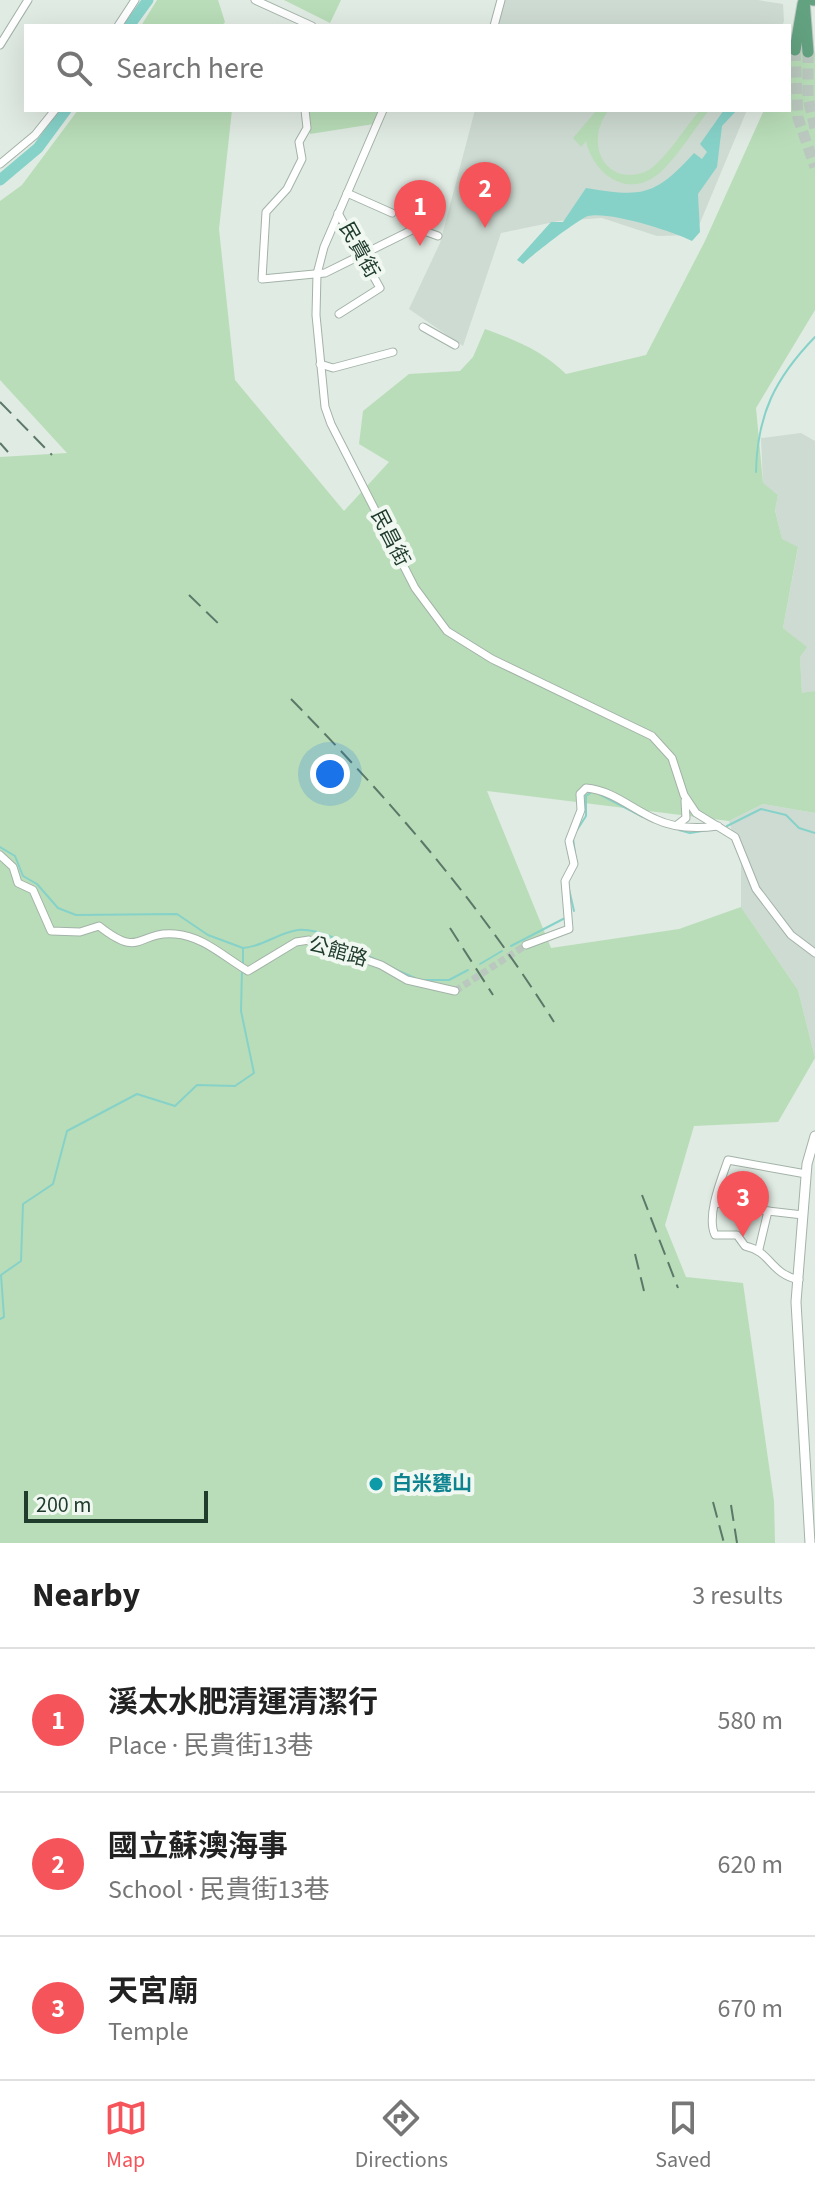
<!DOCTYPE html>
<meta charset="utf-8">
<style>
:root{--surface:#fff;--page:#f2f2f2;--text:#222;--muted:#767676;--line:#e0e0e0;--accent:#f5545a}
body{margin:0;font-family:"Source Sans 3","Noto Sans TC",sans-serif;background:var(--page);color:var(--text)}
.scale{position:absolute;left:24px;bottom:20px;width:184px;box-sizing:border-box;padding-left:8px;border:4px solid #203c2d;border-top:0;font-size:22px;line-height:28px;white-space:nowrap;color:#203c2d;-webkit-text-stroke:6px #f1f8f2;paint-order:stroke}
.you{position:absolute;left:330px;top:774px;width:28px;height:28px;margin:-20px;border:6px solid #fff;border-radius:50%;background:#1a73e8;box-shadow:0 0 0 12px #1a73e833}
.badge{display:grid;place-items:center;width:52px;height:52px;border-radius:50%;background:var(--accent);color:#fff;font-size:26px;font-weight:700}
.pin{position:absolute;translate:-50% -66px;filter:drop-shadow(0 2px 4px #0008)}
.pin::after{content:'';position:absolute;top:42px;width:28px;height:24px;background:inherit;clip-path:polygon(0 0,100% 0,50% 100%)}
.list{margin:0;padding:0;list-style:none}
h2{display:flex;justify-content:space-between;align-items:center;height:104px;margin:0;padding:0 32px;font-size:34px}
h2 small{font-size:26px;font-weight:400;color:var(--muted)}
.list li{display:grid;grid-template-columns:52px 1fr auto;gap:24px;align-items:center;box-sizing:border-box;height:144px;padding:0 32px;border-top:2px solid var(--line)}
.list b{display:block;font-size:30px;white-space:nowrap}
.list p{margin:0;font-size:26px;white-space:nowrap;color:var(--muted)}
.list em{font-size:26px;font-style:normal;color:var(--muted)}
.icon{flex:none;width:44px;height:44px;fill:none;stroke:currentColor;stroke-width:2;stroke-linecap:round;stroke-linejoin:round}
.map{position:relative;flex:none;width:815px;height:1543px;overflow:hidden}
.search{position:absolute;background:var(--surface);box-shadow:0 8px 32px #0002;left:24px;right:24px;top:24px;height:88px;display:flex;align-items:center;gap:20px;box-sizing:border-box;padding:0 28px;border-radius:0px;color:var(--muted);font-size:30px}
.sheet{height:536px;background:var(--surface)}
nav{display:flex;justify-content:space-around;align-items:center;box-sizing:border-box;height:112px;border-top:2px solid var(--line);background:var(--surface);font-size:22px;color:var(--muted)}
nav a{display:grid;justify-items:center;gap:4px}
nav .on{color:var(--accent)}
.map>svg:first-child{display:block}
.built{fill:#cedbd2}
.green{fill:#b9ddb8}
.water{fill:#86d2c9}
.lines{fill:none;stroke-linecap:round;stroke-linejoin:round}
.stream{stroke:#86d2c9;stroke-width:2}
.river{stroke:#86d2c9;stroke-width:11}
.minor-tunnel{stroke:#bac8bf;stroke-width:7;stroke-dasharray:7 3.5;stroke-linecap:butt}
.primary-tunnel{stroke:#bac8bf;stroke-width:11;stroke-dasharray:11 5.5;stroke-linecap:butt}
.minor-casing{stroke:#a3b3a9;stroke-width:9}
.tertiary-casing{stroke:#a3b3a9;stroke-width:11}
.primary-casing{stroke:#c1c8c4;stroke-width:13}
.minor{stroke:#fff;stroke-width:7}
.tertiary{stroke:#fff;stroke-width:9}
.primary{stroke:#63a280;stroke-width:11}
.rail{stroke:#5b7868;stroke-width:2;stroke-dasharray:16 8;stroke-linecap:butt}
.culture-dot{fill:#0f9aa8;stroke:#f1f8f2;stroke-width:3}
.labels{text-anchor:middle;dominant-baseline:central;stroke-width:8;stroke-linejoin:round;paint-order:stroke}
.street-label{font-size:20px;fill:#203c2d;stroke:#f1f8f2}
.culture-label{font-size:20px;font-weight:bold;fill:#0d838f;stroke:#f1f8f2;text-anchor:start}
</style>
<div class="map">
<svg width="815" height="1543" viewBox="0 0 815 1543">
<rect width="100%" height="100%" fill="#e0ebe3"/>
<g class="built">
<path d="M 505,0 L 758,0 L 783,4 L 784,21 L 782,26 L 498,26 Z"/>
<path d="M 475,110 L 747,110 L 695,235 L 657,236 L 602,218 L 559,221 L 501,233 L 463,346 L 409,309 L 440,243 Z"/>
<path d="M 801,433 L 815,441 L 815,691 L 802,694 L 800,657 L 806,647 L 783,628 L 798,548 L 782,540 L 775,509 L 778,495 L 763,484 L 761,438 Z"/>
<path d="M 763,804 L 815,813 L 815,1058 L 798,990 L 741,907 L 741,864 L 729,821 Z"/>
</g>
<g class="green">
<path d="M 157,0 L 218,0 L 225,22 L 222,26 L 141,26 Z"/>
<path d="M 284,0 L 341,0 L 330,23 Z"/>
<path d="M 795,39 L 815,53 L 815,310 L 756,408 L 763,483 L 778,495 L 775,510 L 782,539 L 798,547 L 783,628 L 807,647 L 800,657 L 802,693 L 815,691 L 815,813 L 763,804 L 729,821 L 487,791 L 551,948 L 679,929 L 741,907 L 798,990 L 815,1058 L 778,1122 L 694,1126 L 665,1225 L 686,1277 L 743,1283 L 774,1501 L 775,1543 L 0,1543 L 0,457 L 67,453 L 0,380 L 0,201 L 22,185 L 78,110 L 232,110 L 219,229 L 235,380 L 344,511 L 389,462 L 359,444 L 363,411 L 409,374 L 460,371 L 473,357 L 485,329 C 516,340 543,351 566,374 L 646,355 L 705,241 L 764,110 L 789,110 L 789,53 Z"/>
<path d="M 308,110 L 380,110 L 374,124 L 310,134 Z"/>
<path d="M 597,110 L 609,110 C 584,140 603,187 645,172 C 662,165 687,125 700,110 L 709,110 C 695,128 675,161 657,175 C 626,199 593,173 586,141 L 581,147 L 573,138 Z"/>
</g>
<path class="water" d="M 724,110 L 737,110 L 722,126 L 717,167 L 698,194 L 700,232 L 692,241 C 672,231 609,211 588,216 C 577,220 532,255 523,264 L 517,260 L 551,222 L 563,222 L 586,188 C 642,197 654,197 694,153 L 702,159 L 707,152 L 700,144 Z"/>
<g class="lines">
<g class="stream">
<path d="M 756,472 C 757,415 775,378 815,337"/>
<path d="M 599,794 L 643,817"/>
<path d="M 727,826 L 761,809 L 786,815 L 799,828 L 815,833"/>
<path d="M 577,830 L 586,816 L 586,796 L 593,791"/>
<path d="M 679,830 L 690,833 L 708,830"/>
<path d="M 573,839 L 575,853"/>
<path d="M 0,847 L 15,856 L 23,876 L 37,884 L 58,908 L 76,915 L 177,914 L 208,935 L 243,948"/>
<path d="M 569,889 L 574,911"/>
<path d="M 511,946 L 567,917"/>
<path d="M 243,963 L 243,948 C 263,947 279,932 298,930 C 324,928 353,948 376,960"/>
<path d="M 480,964 L 502,951"/>
<path d="M 392,968 L 415,978"/>
<path d="M 422,980 L 449,980 L 468,970"/>
<path d="M 0,1319 L 4,1317 L 1,1275 L 21,1261 L 23,1204 L 53,1184 L 67,1131 L 137,1094 L 175,1106 L 197,1085 L 235,1086 L 254,1073 L 241,1011 L 242,970"/>
</g>
<g class="river">
<path d="M 129,26 L 148,0"/>
<path d="M 0,180 L 38,148 L 66,110"/>
</g>
<path class="minor-tunnel" d="M 455,991 L 526,945"/>
<g class="primary-tunnel">
<path d="M 795,50 L 798,118 L 815,167"/>
<path d="M 808,52 L 808,98 L 815,128"/>
</g>
<defs>
<g id="minor">
<path d="M 255,0 L 312,26"/>
<path d="M 118,26 L 135,0"/>
<path d="M 494,26 L 501,0"/>
<path d="M 0,45 L 28,0"/>
<path d="M 305,110 L 307,128 L 299,142 L 302,159 L 287,189 L 266,212 L 262,279 L 325,273 L 416,228 L 438,236"/>
<path d="M 383,110 L 324,247 L 317,274 L 316,315 L 325,407 L 331,424 L 415,588 L 447,631 L 492,659 L 652,736 L 672,758 L 684,795 L 696,813 L 735,837 L 756,889 L 791,935 L 815,953"/>
<path d="M 0,164 L 35,135 L 55,110"/>
<path d="M 347,193 L 392,213"/>
<path d="M 338,213 L 380,288 L 339,314"/>
<path d="M 423,327 L 455,345"/>
<path d="M 320,364 L 333,368 L 393,352"/>
<path d="M 677,825 L 686,818 L 685,801"/>
<path d="M 0,855 L 13,867 L 18,883 L 33,890 L 51,931 L 80,932 L 99,926 C 142,960 136,931 175,934 C 203,936 224,957 248,971 L 296,942 L 309,940 L 381,965 L 407,980 L 455,991"/>
<path d="M 526,945 L 569,929 L 565,881 L 574,864 L 569,841 L 581,810 L 580,794 L 586,788 C 612,790 632,809 655,819 C 674,828 697,829 718,826"/>
<path d="M 716,1203 L 768,1211"/>
<path d="M 759,1249 L 768,1211 L 803,1215"/>
<path d="M 799,1280 C 769,1273 772,1252 745,1246 L 737,1235 L 715,1235 C 706,1216 721,1180 728,1160 L 806,1174"/>
</g>
<path id="tertiary" d="M 810,1543 L 796,1302 L 807,1164 L 815,1136"/>
<g id="primary">
<path d="M 804,0 L 808,52"/>
<path d="M 813,0 L 815,0"/>
<path d="M 795,50 L 803,4"/>
</g>
</defs>
<use href="#minor" class="minor-casing"/>
<use href="#tertiary" class="tertiary-casing"/>
<use href="#primary" class="primary-casing"/>
<use href="#minor" class="minor"/>
<use href="#tertiary" class="tertiary"/>
<use href="#primary" class="primary"/>
<g class="rail">
<path d="M 0,402 L 52,455"/>
<path d="M 0,443 L 8,452"/>
<path d="M 189,595 L 223,628"/>
<path d="M 291,699 C 391,801 478,901 554,1022"/>
<path d="M 450,928 L 493,995"/>
<path d="M 642,1195 L 678,1288"/>
<path d="M 635,1254 L 644,1291"/>
<path d="M 713,1502 L 724,1543"/>
<path d="M 731,1505 L 737,1543"/>
</g>
</g>
<circle class="culture-dot" cx="376" cy="1484" r="8"/>
<g class="labels">
<g class="street-label">
<text transform="translate(359 250) rotate(61)">民貴街</text>
<text transform="translate(390 538) rotate(63)">民昌街</text>
<text transform="translate(338 952) rotate(16)">公館路</text>
</g>
<g class="culture-label">
<text x="392" y="1484">白米甕山</text>
</g>
</g>
</svg>
<div class="scale">200 m</div>
<div class="you"></div>
<div class="pin badge" style="left:420px;top:246px">1</div>
<div class="pin badge" style="left:485px;top:228px">2</div>
<div class="pin badge" style="left:743px;top:1237px">3</div>
<div class="search"><svg class="icon" aria-label="search" viewBox="0 0 24 24"><circle cx="10" cy="10" r="6"/><path d="M15 15l6 6"/></svg>Search here</div>
</div>
<section class="sheet">
<h2>Nearby<small>3 results</small></h2>
<ul class="list">
<li><span class="badge">1</span><div><b>溪太水肥清運清潔行</b><p>Place · 民貴街13巷</p></div><em>580 m</em></li>
<li><span class="badge">2</span><div><b>國立蘇澳海事</b><p>School · 民貴街13巷</p></div><em>620 m</em></li>
<li><span class="badge">3</span><div><b>天宮廟</b><p>Temple</p></div><em>670 m</em></li>
</ul>
</section>
<nav>
<a class="on"><svg class="icon" aria-label="map" viewBox="0 0 24 24"><path d="M3 6l6-2 6 2 6-2v14l-6 2-6-2-6 2zM9 4v14M15 6v14"/></svg>Map</a>
<a><svg class="icon" aria-label="directions" viewBox="0 0 24 24"><path d="M12 3l9 9-9 9-9-9zM9 14v-3h6M13 9l2 2-2 2"/></svg>Directions</a>
<a><svg class="icon" aria-label="saved" viewBox="0 0 24 24"><path d="M7 4h10v16l-5-4-5 4z"/></svg>Saved</a>
</nav>
